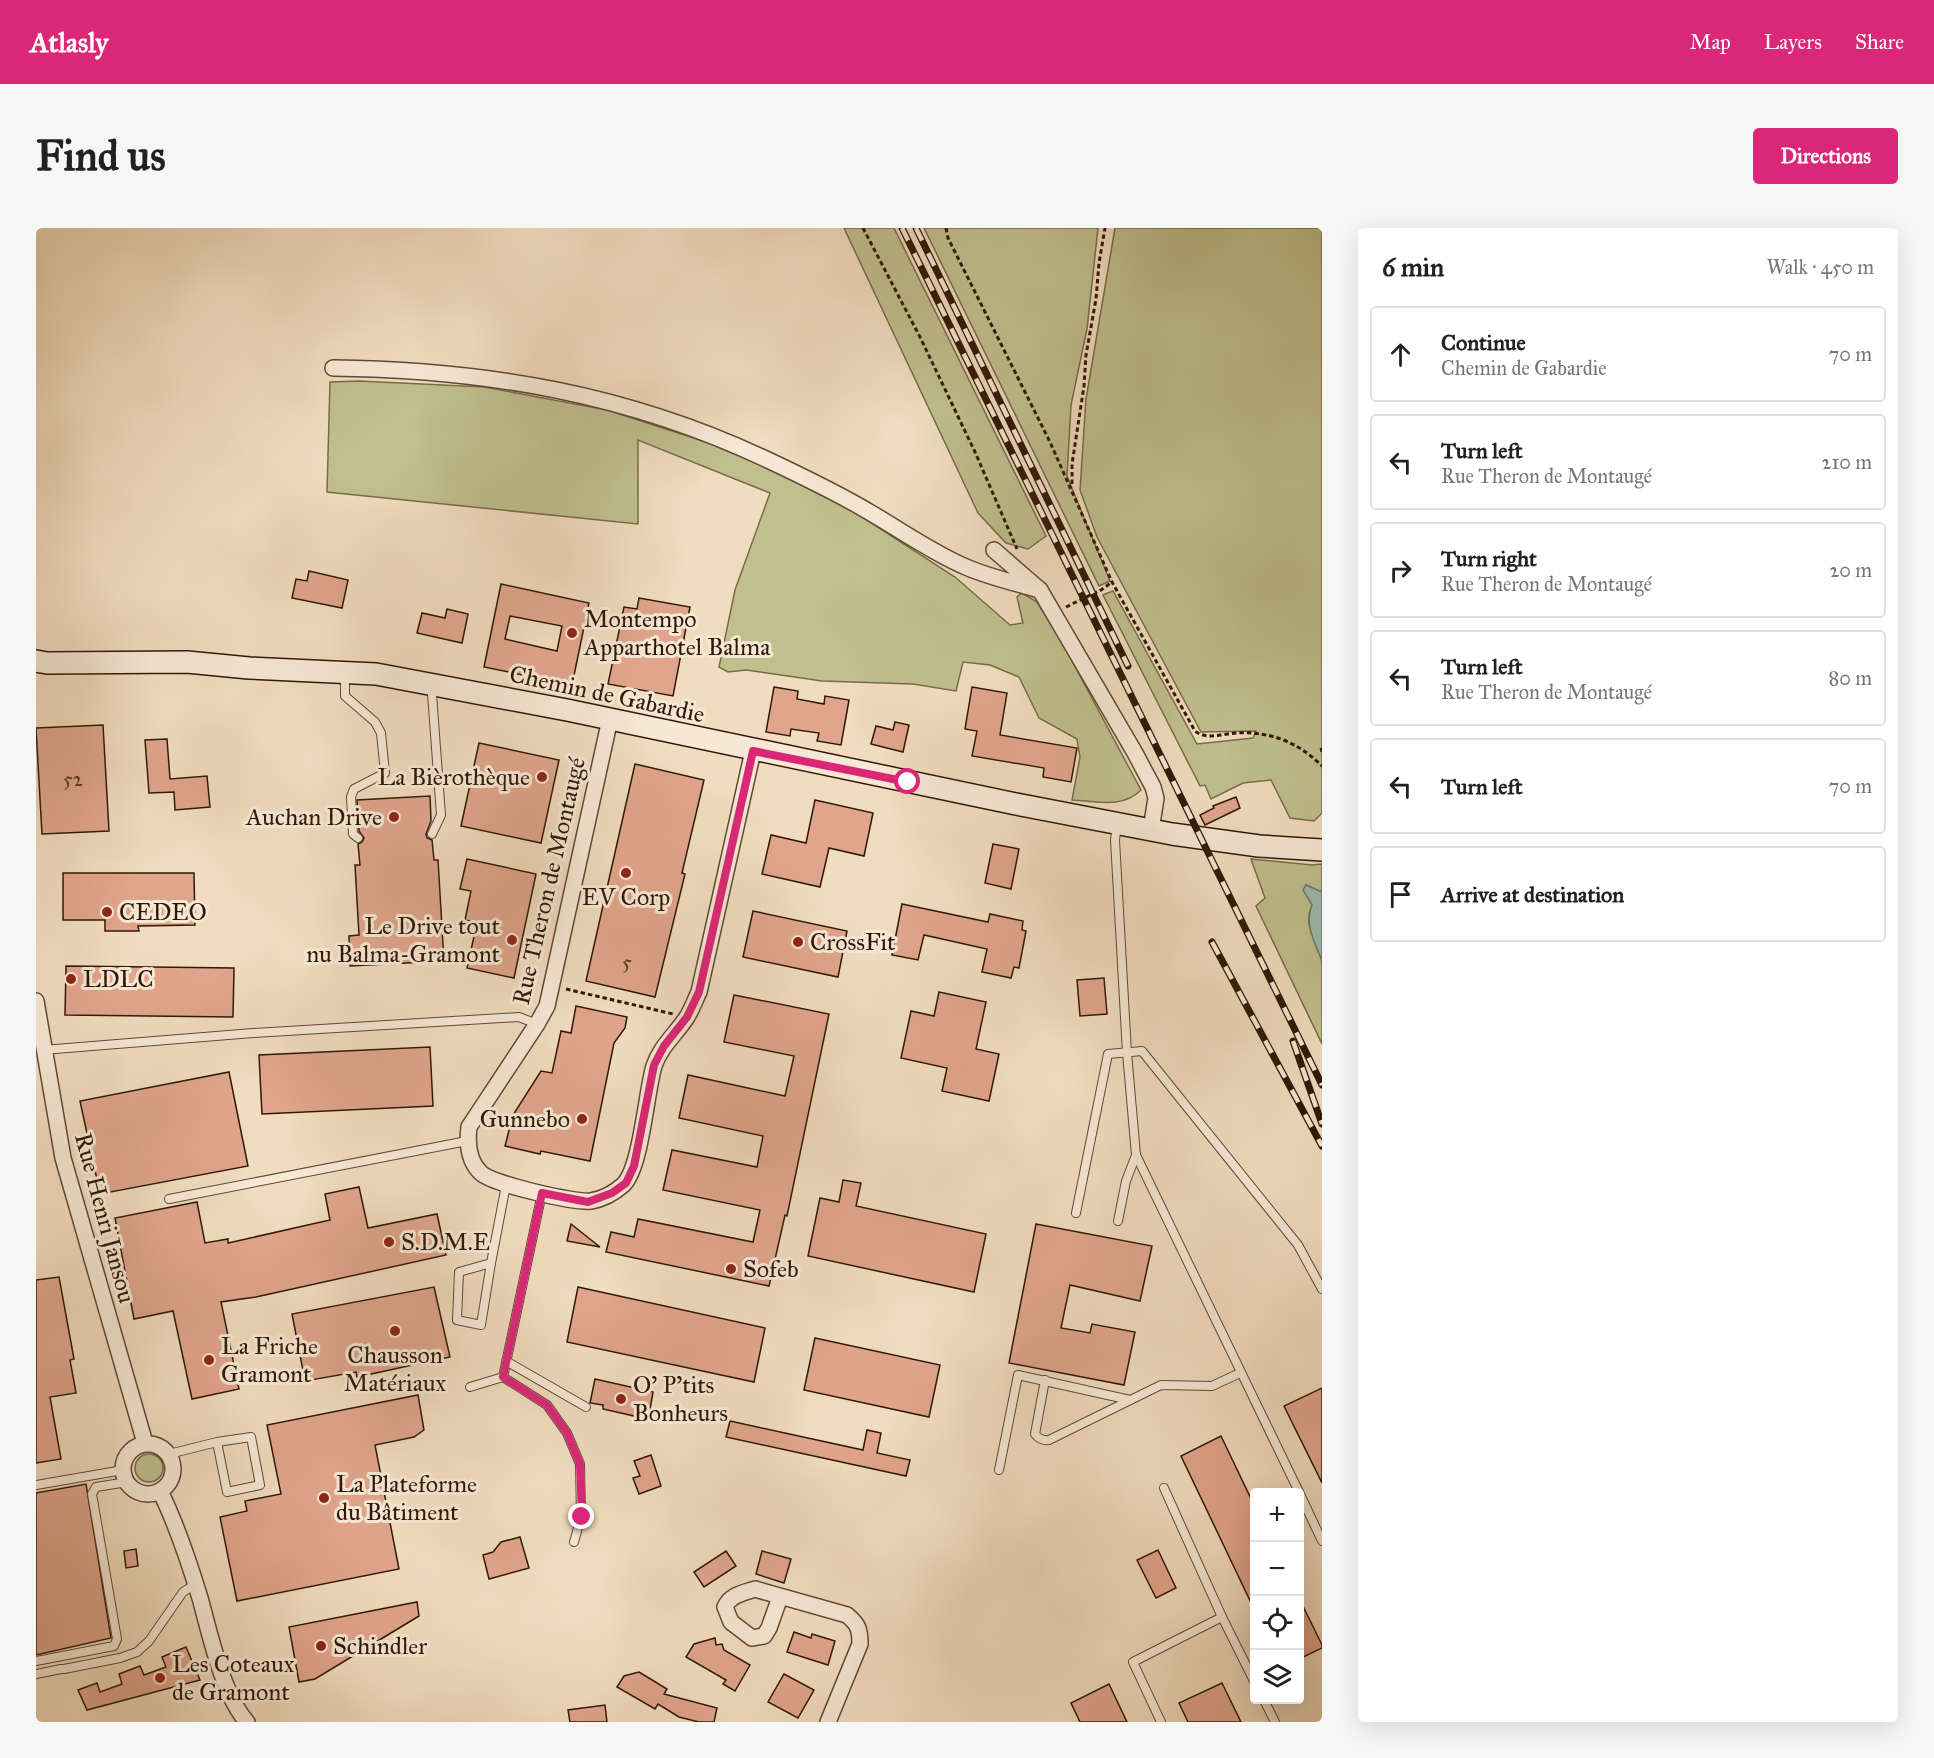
<!DOCTYPE html>
<meta charset="utf-8">
<style>
:root{--surface:#fff;--page:#f6f6f6;--text:#202124;--muted:#757577;--line:#e0e0e0;--accent:#db2777}
body{margin:0;font-family:"IM FELL Great Primer",serif;background:var(--page);color:var(--text)}
.controls{position:absolute;right:18px;bottom:18px;display:grid;overflow:hidden;border-radius:6px;box-shadow:0 6px 24px #0002}
.controls button{width:54px;height:54px;display:grid;place-items:center;padding:0;border:0;border-bottom:2px solid var(--line);background:var(--surface);color:var(--text);font:30px sans-serif}
.stop{position:absolute;width:18px;height:18px;margin:-14px;border:4px solid #db2777;border-radius:50%;background:#fff}
.stop.end{background:#db2777;border-color:#fff;box-shadow:0 2px 6px #0008}
.list{margin:0;padding:0;list-style:none}
h2{display:flex;justify-content:space-between;align-items:center;height:78px;margin:0;padding:0 24px;font-size:26px}
h2 small{font-size:20px;font-weight:400;color:var(--muted)}
.list li{display:grid;grid-template-columns:39px 1fr auto;gap:18px;align-items:center;box-sizing:border-box;height:96px;margin:0 12px 12px;padding:0 12px;border:2px solid var(--line);border-radius:6px}
.list b{display:block;font-size:22px;white-space:nowrap}
.list p{margin:0;font-size:20px;white-space:nowrap;color:var(--muted)}
.list em{font-size:20px;font-style:normal;color:var(--muted)}
.icon{flex:none;width:33px;height:33px;fill:none;stroke:currentColor;stroke-width:2;stroke-linecap:round;stroke-linejoin:round}
.map{position:relative;flex:none;width:1286px;height:1494px;overflow:hidden;border-radius:6px}
header{display:flex;align-items:center;gap:36px;box-sizing:border-box;height:84px;padding:0 30px;background:var(--accent);color:#fff}
header strong{font-size:28px}
nav{display:flex;gap:33px;margin-inline-start:auto;font-size:21px}
.intro{display:flex;align-items:center;justify-content:space-between;box-sizing:border-box;height:144px;padding:0 36px}
h1{margin:0;font-size:42px}
.button{padding:15px 27px;border-radius:6px;background:var(--accent);color:#fff;font-size:21px;font-weight:700}
main{display:flex;gap:36px;padding:0 36px}
aside{flex:1;background:var(--surface);border-radius:6px;box-shadow:0 6px 24px #0002}
.map>svg:first-child{display:block}
.green{fill:#c0bf8e;stroke:#786c4a;stroke-width:1.5}
.water{fill:#9bbcaf;stroke:#707a6c;stroke-width:1.5}
.building{fill:#e0a58c;stroke:#2f1807;stroke-width:1.5;fill-rule:evenodd}
.lines{fill:none;stroke-linecap:round;stroke-linejoin:round}
.lane-casing{stroke:#604935;stroke-width:10}
.street-casing{stroke:#604935;stroke-width:18}
.secondary-casing{stroke:#2f1807;stroke-width:24}
.path{stroke:#2f1807;stroke-width:3;stroke-dasharray:4.5 3;stroke-linecap:butt}
.lane{stroke:#f6e8d5;stroke-width:8}
.street{stroke:#f6e8d5;stroke-width:15}
.secondary{stroke:#f6e8d5;stroke-width:21}
.rail-casing{stroke:#2f1807;stroke-width:7}
.rail{stroke:#f6e8d5;stroke-width:4.5;stroke-dasharray:14;stroke-linecap:butt}
.route{stroke:#db2777;stroke-width:8}
.poi-dot{fill:#8f2418;stroke:#f6e8d5;stroke-width:2}
.labels{text-anchor:middle;dominant-baseline:central;stroke-width:6;stroke-linejoin:round;paint-order:stroke}
.number-label{font-size:21px;fill:#5b3b28}
.poi-label{font-size:24px;fill:#2f1807;stroke:#f6e8d5;text-anchor:start}
.street-label{font-size:24px;fill:#2f1807;stroke:#f6e8d5}
</style>
<header>
<strong>Atlasly</strong>
<nav><a>Map</a><a>Layers</a><a>Share</a></nav>
</header>
<div class="intro"><h1>Find us</h1><a class="button">Directions</a></div>
<main>
<div class="map">
<svg width="1286" height="1494" viewBox="0 0 1286 1494">
<rect width="100%" height="100%" fill="#f1dcbf"/>
<filter id="stains"><feTurbulence type="fractalNoise" baseFrequency=".00333" numOctaves="4"/><feColorMatrix values="0 0 0 0 .2 0 0 0 0 .09 0 0 0 0 .02 0 0 0 .5 -.17"/></filter>
<radialGradient id="worn" r=".72"><stop offset=".6" stop-color="#630" stop-opacity="0"/><stop offset="1" stop-color="#630" stop-opacity=".3"/></radialGradient>
<g class="green">
<path d="M 808,0 L 858,0 L 1010,308 L 992,321 L 970,315 L 942,285 Z"/>
<path d="M 888,0 L 1062,0 L 1051,101 L 1035,177 L 1031,248 L 1074,353 L 1063,358 Z"/>
<path d="M 1079,0 L 1286,0 L 1286,585 L 1278,593 L 1254,590 L 1235,552 L 1207,555 L 1175,571 L 1169,557 L 1164,558 L 1067,367 L 1077,363 L 1161,516 L 1217,510 L 1220,503 L 1165,504 L 1061,309 L 1044,262 L 1050,171 Z"/>
<path d="M 323,153 L 448,159 L 571,182 L 692,221 L 809,278 L 919,349 L 974,397 L 987,395 L 981,369 L 986,365 L 1001,374 L 1027,416 L 1105,562 C 1086,581 1061,573 1036,572 L 1044,529 L 1041,511 L 1003,490 L 983,449 L 954,437 L 927,434 L 920,463 L 877,456 L 786,453 L 710,442 L 692,444 L 683,439 L 699,362 L 734,265 L 602,212 L 602,296 L 291,264 L 294,154 Z"/>
<path d="M 1215,631 L 1276,637 L 1286,636 L 1286,664 L 1270,657 L 1276,677 C 1265,700 1284,714 1286,735 C 1286,762 1286,789 1286,816 L 1220,678 L 1229,670 Z"/>
<circle cx="113" cy="1240" r="14"/>
</g>
<path class="water" d="M 1270,657 L 1286,664 L 1286,733 C 1279,715 1268,696 1276,677 L 1267,662 Z"/>
<g class="building">
<path d="M 273,343 L 312,352 L 306,380 L 256,370 L 260,351 L 271,353 Z"/>
<path d="M 465,356 L 553,375 L 536,457 L 448,439 ZM 474,388 L 526,398 L 521,423 L 469,411 Z"/>
<path d="M 603,370 L 654,379 L 637,468 L 572,456 L 588,379 L 601,381 Z"/>
<path d="M 411,381 L 432,386 L 426,415 L 381,405 L 386,385 L 409,390 Z"/>
<path d="M 738,459 L 762,463 L 761,471 L 788,476 L 789,468 L 813,472 L 805,517 L 781,513 L 783,505 L 755,501 L 754,508 L 730,504 Z"/>
<path d="M 936,459 L 971,465 L 964,507 L 1041,520 L 1035,554 L 1007,549 L 1008,540 L 936,528 L 941,503 L 929,501 Z"/>
<path d="M 859,494 L 873,497 L 867,524 L 835,516 L 840,498 L 857,502 Z"/>
<path d="M 67,497 L 73,603 L 6,606 L 0,500 Z"/>
<path d="M 131,511 L 134,551 L 171,548 L 174,579 L 139,582 L 138,564 L 113,565 L 109,512 Z"/>
<path d="M 443,515 L 523,532 L 505,615 L 425,598 Z"/>
<path d="M 599,536 L 668,552 L 646,645 L 649,646 L 619,769 L 550,753 Z"/>
<path d="M 394,568 L 395,593 L 390,606 L 391,610 L 396,612 L 398,632 L 402,632 L 408,733 L 314,738 L 313,708 L 323,707 L 319,637 L 324,637 L 322,616 L 326,614 L 328,610 L 323,603 L 321,572 Z"/>
<path d="M 1200,569 L 1204,580 L 1169,597 L 1164,587 L 1178,580 L 1177,578 Z"/>
<path d="M 779,572 L 837,585 L 828,628 L 793,620 L 784,659 L 726,646 L 735,607 L 770,615 Z"/>
<path d="M 957,616 L 983,621 L 975,661 L 949,655 Z"/>
<path d="M 431,631 L 500,646 L 478,750 L 431,740 L 441,695 L 429,692 L 435,663 L 424,661 Z"/>
<path d="M 27,645 L 158,645 L 159,697 L 102,698 L 103,703 L 69,703 L 69,692 L 27,692 Z"/>
<path d="M 866,676 L 952,694 L 954,686 L 987,693 L 986,702 L 990,703 L 983,740 L 978,739 L 975,750 L 946,744 L 951,721 L 888,707 L 882,732 L 856,727 Z"/>
<path d="M 717,683 L 811,703 L 802,749 L 707,729 Z"/>
<path d="M 30,738 L 198,740 L 197,789 L 29,787 Z"/>
<path d="M 1068,750 L 1071,786 L 1044,788 L 1041,752 Z"/>
<path d="M 903,764 L 950,774 L 940,821 L 963,826 L 953,873 L 906,863 L 911,840 L 865,830 L 875,783 L 898,788 Z"/>
<path d="M 698,767 L 793,786 L 751,988 L 749,987 L 733,1058 L 570,1024 L 575,1004 L 598,1009 L 602,991 L 717,1014 L 724,982 L 627,962 L 636,922 L 721,939 L 727,908 L 643,890 L 652,847 L 749,868 L 758,828 L 688,814 Z"/>
<path d="M 540,778 L 591,789 L 589,800 L 578,815 L 554,933 L 505,923 L 504,926 L 469,918 L 477,887 L 505,843 L 516,845 L 525,803 L 535,805 Z"/>
<path d="M 394,819 L 397,878 L 226,886 L 223,827 Z"/>
<path d="M 193,844 L 212,938 L 64,966 L 44,873 Z"/>
<path d="M 807,952 L 825,955 L 820,978 L 950,1006 L 938,1064 L 772,1028 L 784,970 L 803,974 Z"/>
<path d="M 323,959 L 332,1000 L 401,986 L 410,1027 L 220,1069 L 185,1074 L 203,1161 L 156,1171 L 137,1083 L 98,1091 L 79,990 L 161,974 L 169,1015 L 192,1011 L 192,1015 L 294,992 L 289,966 Z"/>
<path d="M 535,996 L 564,1019 L 531,1013 Z"/>
<path d="M 1000,996 L 1116,1018 L 1104,1073 L 1034,1057 L 1025,1100 L 1054,1105 L 1056,1096 L 1099,1104 L 1088,1157 L 973,1135 Z"/>
<path d="M 23,1049 L 38,1131 L 34,1132 L 40,1165 L 14,1169 L 25,1231 L 0,1235 L 0,1052 Z"/>
<path d="M 398,1059 L 414,1129 L 321,1149 L 320,1144 L 269,1153 L 256,1086 Z"/>
<path d="M 542,1059 L 729,1100 L 718,1154 L 531,1114 Z"/>
<path d="M 779,1110 L 904,1137 L 893,1189 L 768,1162 Z"/>
<path d="M 559,1151 L 617,1164 L 613,1187 L 599,1184 L 598,1188 L 567,1181 L 567,1177 L 554,1175 Z"/>
<path d="M 1286,1160 L 1286,1255 L 1248,1178 Z"/>
<path d="M 382,1167 L 388,1202 L 378,1209 L 339,1217 L 363,1341 L 201,1373 L 184,1289 L 211,1283 L 209,1273 L 245,1266 L 231,1197 Z"/>
<path d="M 694,1193 L 827,1222 L 831,1202 L 845,1205 L 841,1225 L 874,1232 L 870,1248 L 690,1209 Z"/>
<path d="M 1185,1208 L 1218,1277 L 1218,1381 L 1145,1228 Z"/>
<path d="M 615,1227 L 625,1258 L 603,1266 L 597,1250 L 604,1248 L 598,1233 Z"/>
<path d="M 50,1256 L 75,1410 L 0,1427 L 0,1265 Z"/>
<path d="M 484,1309 L 493,1340 L 453,1351 L 447,1327 L 457,1324 L 465,1314 Z"/>
<path d="M 100,1321 L 102,1338 L 90,1340 L 88,1323 Z"/>
<path d="M 1122,1322 L 1140,1360 L 1120,1370 L 1101,1332 Z"/>
<path d="M 690,1323 L 700,1338 L 668,1359 L 658,1344 Z"/>
<path d="M 726,1323 L 755,1331 L 748,1355 L 720,1346 Z"/>
<path d="M 1263,1370 L 1286,1417 L 1286,1420 L 1263,1431 Z"/>
<path d="M 381,1374 L 383,1388 L 279,1451 L 263,1454 L 253,1399 Z"/>
<path d="M 758,1404 L 775,1410 L 776,1406 L 799,1413 L 792,1437 L 751,1424 Z"/>
<path d="M 679,1410 L 680,1417 L 686,1416 L 688,1422 L 714,1437 L 699,1463 L 687,1456 L 690,1452 L 650,1429 L 658,1416 Z"/>
<path d="M 150,1419 L 164,1452 L 51,1482 L 42,1462 L 61,1455 L 64,1464 L 86,1456 L 83,1446 L 104,1438 L 108,1447 L 130,1439 L 126,1429 Z"/>
<path d="M 603,1444 L 631,1461 L 628,1466 L 681,1480 L 678,1494 L 663,1494 L 643,1489 L 622,1476 L 619,1481 L 581,1459 L 588,1448 Z"/>
<path d="M 748,1446 L 778,1462 L 762,1490 L 732,1474 Z"/>
<path d="M 1186,1455 L 1205,1494 L 1152,1494 L 1143,1475 Z"/>
<path d="M 1073,1456 L 1091,1494 L 1044,1494 L 1035,1475 Z"/>
<path d="M 569,1477 L 571,1494 L 534,1494 L 532,1482 Z"/>
</g>
<g class="lines">
<defs>
<g id="lane">
<path d="M 309,447 L 309,468 L 339,494 L 345,505 L 349,545 L 318,561 L 315,569 L 317,606 L 322,610"/>
<path d="M 1081,596 L 1079,612 L 1091,825 L 1100,927 L 1263,1264"/>
<path d="M 396,606 L 405,587 L 396,466 L 398,457"/>
<path d="M 7,822 L 217,805 L 483,789 L 501,796"/>
<path d="M 133,971 L 431,913"/>
<path d="M 1040,985 L 1072,826 L 1106,823 L 1262,1017 L 1286,1061"/>
<path d="M 1082,993 L 1090,953 L 1100,927"/>
<path d="M 455,1035 L 445,1097 L 421,1092 L 423,1044 L 455,1035 L 470,957"/>
<path d="M 470,1133 L 550,1179"/>
<path d="M 467,1149 L 511,1177 L 531,1205 L 544,1236 L 545,1289 L 538,1314"/>
<path d="M 1009,1152 L 999,1206 C 1003,1211 1007,1213 1013,1212 L 1125,1157 L 1176,1158 L 1204,1145"/>
<path d="M 434,1159 L 467,1149 L 506,965"/>
<path d="M 133,1226 L 181,1214 L 215,1209 L 224,1257 L 191,1264 L 181,1214"/>
<path d="M 963,1242 L 982,1147 L 1094,1172"/>
<path d="M 0,1257 L 87,1242"/>
<path d="M 1128,1260 L 1186,1389 L 1218,1453"/>
<path d="M 1264,1266 L 1286,1313"/>
<path d="M 0,1433 L 78,1418 L 81,1411 L 56,1266 L 60,1259 L 91,1254"/>
<path d="M 28,1441 L 84,1430 L 101,1424 L 113,1413 L 147,1364 L 160,1356"/>
<path d="M 0,1446 L 25,1441"/>
<path d="M 1228,1472 L 1239,1494"/>
<path d="M 1125,1494 L 1097,1434 L 1186,1389"/>
</g>
<g id="street">
<path d="M 297,140 C 452,142 593,166 734,233 C 768,249 803,266 835,285 C 866,303 897,325 930,339 C 953,349 979,355 1004,362"/>
<path d="M 958,322 L 1004,362 L 1099,525 L 1117,559 L 1120,570 L 1115,602"/>
<path d="M 574,491 L 511,778 L 501,796 L 433,899 C 431,915 432,933 445,945 C 456,956 539,975 555,973 C 567,971 578,965 587,957 C 605,941 610,865 618,838 C 624,819 640,806 651,789 C 656,781 659,772 663,764 L 717,523"/>
<path d="M 0,773 L 27,930 L 109,1215"/>
<circle cx="112" cy="1241" r="25"/>
<path d="M 124,1263 C 141,1297 153,1334 164,1370 C 174,1406 187,1468 211,1494"/>
<path d="M 744,1369 L 733,1400 L 728,1408 L 716,1410 L 695,1394 L 689,1379 C 694,1367 707,1365 719,1361 L 811,1387 C 822,1396 824,1401 824,1416 L 792,1494"/>
</g>
<path id="secondary" d="M 0,433 L 11,435 L 151,434 L 213,440 L 340,446 L 531,482 L 980,576 L 1136,606 L 1223,618 L 1286,622"/>
</defs>
<use href="#lane" class="lane-casing"/>
<use href="#street" class="street-casing"/>
<use href="#secondary" class="secondary-casing"/>
<g class="path">
<path d="M 827,0 L 884,109 L 939,224 L 981,321"/>
<path d="M 910,0 L 912,10 L 1014,214 L 1076,354 L 1159,503 C 1170,512 1186,506 1200,505 C 1234,503 1262,514 1286,538"/>
<path d="M 1036,256 L 1036,236 L 1048,158 L 1050,127 L 1060,71 L 1063,35 L 1069,0"/>
<path d="M 1030,379 L 1065,362 L 1076,354"/>
<path d="M 1285,520 L 1286,524"/>
<path d="M 530,761 L 637,786"/>
</g>
<use href="#lane" class="lane"/>
<use href="#street" class="street"/>
<use href="#secondary" class="secondary"/>
<defs>
<g id="rail">
<path d="M 866,0 L 1286,857"/>
<path d="M 880,0 L 1092,438"/>
<path d="M 1176,714 L 1286,918"/>
<path d="M 1257,813 L 1286,896"/>
</g>
</defs>
<use href="#rail" class="rail-casing"/>
<use href="#rail" class="rail"/>
</g>
<g class="lines">
<path class="route" d="M 546,1289 L 544,1236 L 531,1205 L 511,1177 L 467,1149 L 506,965 L 552,974 L 576,965 L 590,955 L 598,938 L 618,837 L 628,818 L 651,789 L 663,764 L 717,523 L 872,554"/>
</g>
<g class="poi-dot">
<circle cx="536" cy="405" r="6"/>
<circle cx="506" cy="549" r="6"/>
<circle cx="358" cy="589" r="6"/>
<circle cx="590" cy="645" r="6"/>
<circle cx="71" cy="684" r="6"/>
<circle cx="476" cy="712" r="6"/>
<circle cx="762" cy="714" r="6"/>
<circle cx="35" cy="751" r="6"/>
<circle cx="546" cy="891" r="6"/>
<circle cx="353" cy="1014" r="6"/>
<circle cx="695" cy="1041" r="6"/>
<circle cx="359" cy="1103" r="6"/>
<circle cx="173" cy="1132" r="6"/>
<circle cx="585" cy="1171" r="6"/>
<circle cx="288" cy="1270" r="6"/>
<circle cx="285" cy="1418" r="6"/>
<circle cx="124" cy="1450" r="6"/>
</g>
<g class="labels">
<g class="number-label">
<text x="37" y="551">52</text>
<text x="591" y="734">5</text>
</g>
<g class="poi-label">
<text x="548" y="391">Montempo<tspan x="548" dy="28">Apparthotel Balma</tspan></text>
<text x="494" y="549" text-anchor="end">La Bièrothèque</text>
<text x="346" y="589" text-anchor="end">Auchan Drive</text>
<text x="590" y="669" text-anchor="middle">EV Corp</text>
<text x="83" y="684">CEDEO</text>
<text x="464" y="698" text-anchor="end">Le Drive tout<tspan x="464" dy="28">nu Balma-Gramont</tspan></text>
<text x="774" y="714">CrossFit</text>
<text x="47" y="751">LDLC</text>
<text x="534" y="891" text-anchor="end">Gunnebo</text>
<text x="365" y="1014">S.D.M.E</text>
<text x="707" y="1041">Sofeb</text>
<text x="185" y="1118">La Friche<tspan x="185" dy="28">Gramont</tspan></text>
<text x="359" y="1127" text-anchor="middle">Chausson<tspan x="359" dy="28">Matériaux</tspan></text>
<text x="597" y="1157">O' P'tits<tspan x="597" dy="28">Bonheurs</tspan></text>
<text x="300" y="1256">La Plateforme<tspan x="300" dy="28">du Bâtiment</tspan></text>
<text x="297" y="1418">Schindler</text>
<text x="136" y="1436">Les Coteaux<tspan x="136" dy="28">de Gramont</tspan></text>
</g>
<g class="street-label">
<text transform="translate(571 466) rotate(12)">Chemin de Gabardie</text>
<text transform="translate(513 653) rotate(-77)">Rue Theron de Montaugé</text>
<text transform="translate(69 990) rotate(75)">Rue Henri Jansou</text>
</g>
</g>
<rect width="100%" height="100%" filter="url(#stains)"/>
<rect width="100%" height="100%" fill="url(#worn)"/>
</svg>
<div class="controls">
<button>+</button>
<button>−</button>
<button><svg class="icon" aria-label="locate" viewBox="0 0 24 24"><circle cx="12" cy="12" r="6"/><path d="M12 2v4M12 18v4M2 12h4M18 12h4"/></svg></button>
<button><svg class="icon" aria-label="layers" viewBox="0 0 24 24"><path d="M12 4l9 5-9 5-9-5zM3 14l9 5 9-5"/></svg></button>
</div>
<div class="stop" style="left:872px;top:554px"></div>
<div class="stop end" style="left:546px;top:1289px"></div>
</div>
<aside>
<h2>6 min<small>Walk · 450 m</small></h2>
<ul class="list">
<li><svg class="icon" aria-label="ahead" viewBox="0 0 24 24"><path d="M12 20V5M6 11l6-6 6 6"/></svg><div><b>Continue</b><p>Chemin de Gabardie</p></div><em>70 m</em></li>
<li><svg class="icon" aria-label="left" viewBox="0 0 24 24"><path d="M17 20v-9H6M10 6l-5 5 5 5"/></svg><div><b>Turn left</b><p>Rue Theron de Montaugé</p></div><em>210 m</em></li>
<li><svg class="icon" aria-label="right" viewBox="0 0 24 24"><path d="M7 20v-9h11M14 6l5 5-5 5"/></svg><div><b>Turn right</b><p>Rue Theron de Montaugé</p></div><em>20 m</em></li>
<li><svg class="icon" aria-label="left" viewBox="0 0 24 24"><path d="M17 20v-9H6M10 6l-5 5 5 5"/></svg><div><b>Turn left</b><p>Rue Theron de Montaugé</p></div><em>80 m</em></li>
<li><svg class="icon" aria-label="left" viewBox="0 0 24 24"><path d="M17 20v-9H6M10 6l-5 5 5 5"/></svg><div><b>Turn left</b></div><em>70 m</em></li>
<li><svg class="icon" aria-label="arrive" viewBox="0 0 24 24"><path d="M6 21V4h12l-3 4 3 4H6"/></svg><div><b>Arrive at destination</b></div></li>
</ul>
</aside>
</main>
